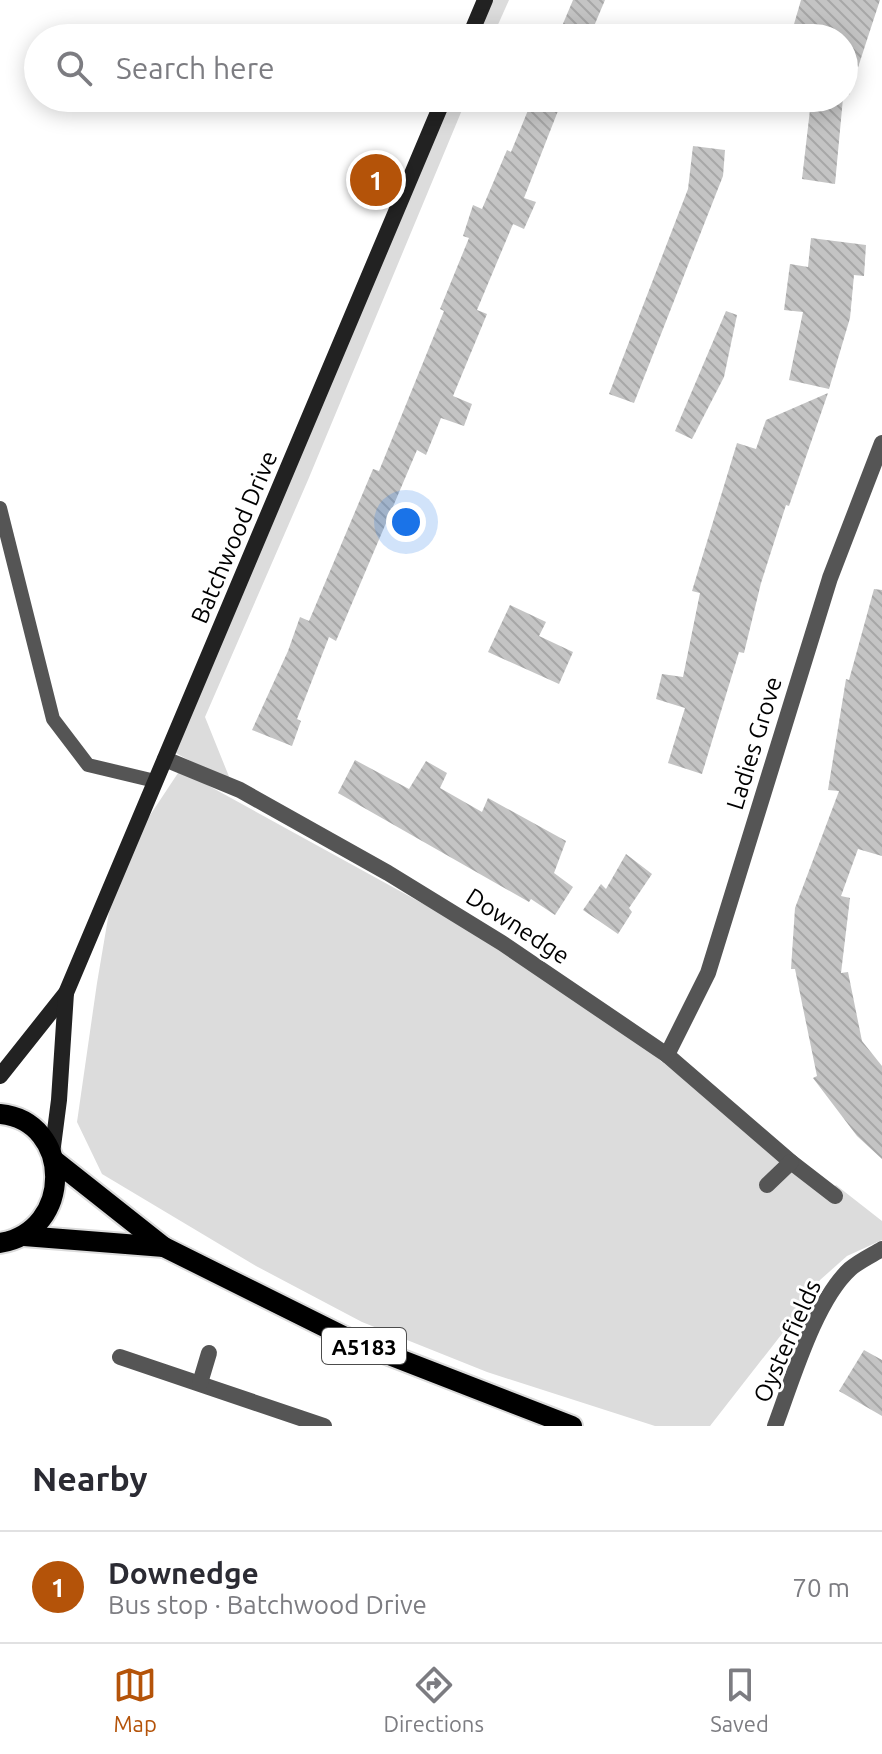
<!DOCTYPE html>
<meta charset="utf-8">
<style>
:root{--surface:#fff;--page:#f2f2f3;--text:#2b2b33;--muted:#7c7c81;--line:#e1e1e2;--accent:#b45309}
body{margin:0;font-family:Ubuntu,sans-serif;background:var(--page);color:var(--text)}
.you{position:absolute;left:406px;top:522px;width:28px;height:28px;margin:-20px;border:6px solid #fff;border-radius:50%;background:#1a73e8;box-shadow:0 0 0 12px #1a73e833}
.badge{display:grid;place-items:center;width:52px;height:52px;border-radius:50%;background:var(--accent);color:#fff;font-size:26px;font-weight:700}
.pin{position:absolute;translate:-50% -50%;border:4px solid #fff;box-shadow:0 2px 8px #0006}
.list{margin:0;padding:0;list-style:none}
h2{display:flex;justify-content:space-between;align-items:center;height:104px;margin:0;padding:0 32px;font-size:34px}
h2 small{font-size:26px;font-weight:400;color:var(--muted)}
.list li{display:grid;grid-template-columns:52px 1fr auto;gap:24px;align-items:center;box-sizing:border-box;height:112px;padding:0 32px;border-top:2px solid var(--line)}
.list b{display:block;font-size:30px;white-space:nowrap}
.list p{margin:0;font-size:26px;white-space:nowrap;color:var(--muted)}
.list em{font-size:26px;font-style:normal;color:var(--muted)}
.icon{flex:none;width:44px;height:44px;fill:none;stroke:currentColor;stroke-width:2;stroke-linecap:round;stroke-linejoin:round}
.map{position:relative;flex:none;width:882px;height:1426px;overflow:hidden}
.search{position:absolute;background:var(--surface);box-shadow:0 4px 20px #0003;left:24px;right:24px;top:24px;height:88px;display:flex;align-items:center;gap:20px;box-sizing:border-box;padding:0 28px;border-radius:44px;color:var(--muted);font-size:30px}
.sheet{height:216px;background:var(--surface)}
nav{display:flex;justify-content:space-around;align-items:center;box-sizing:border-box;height:112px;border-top:2px solid var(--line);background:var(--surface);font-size:22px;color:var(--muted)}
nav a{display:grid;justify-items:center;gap:4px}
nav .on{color:var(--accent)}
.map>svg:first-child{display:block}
.green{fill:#dcdcdc}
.building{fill:url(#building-back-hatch)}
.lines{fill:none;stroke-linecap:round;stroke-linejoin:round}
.primary-casing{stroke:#dbdbdb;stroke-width:24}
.lane{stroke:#555;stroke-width:14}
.street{stroke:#555;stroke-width:16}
.secondary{stroke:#222;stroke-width:16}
.primary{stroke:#000;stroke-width:20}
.labels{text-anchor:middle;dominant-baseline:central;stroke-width:6;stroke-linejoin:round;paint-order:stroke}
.shield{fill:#fff;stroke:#4c4c4c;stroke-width:2}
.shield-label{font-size:22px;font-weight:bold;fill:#000}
.street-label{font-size:24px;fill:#000;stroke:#fff}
</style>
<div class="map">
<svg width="882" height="1426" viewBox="0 0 882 1426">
<defs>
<pattern id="building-back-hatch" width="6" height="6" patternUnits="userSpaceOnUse" patternTransform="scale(2)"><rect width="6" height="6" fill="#c4c4c4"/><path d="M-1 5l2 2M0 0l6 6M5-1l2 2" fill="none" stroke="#a7a7a7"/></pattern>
</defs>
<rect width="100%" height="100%" fill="#fff"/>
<g class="green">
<path d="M 478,0 L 509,0 L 492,38 L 462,38 Z"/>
<path d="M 437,98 L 467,98 L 308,480 L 205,717 L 232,784 L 163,746 Z"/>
<path d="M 180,770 L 498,945 L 622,1029 L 826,1195 L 836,1185 L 882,1221 L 882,1240 L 847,1256 L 820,1280 L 806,1303 L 710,1426 L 655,1426 L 487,1372 L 362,1322 L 256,1266 L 102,1174 L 77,1122 L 97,983 L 117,865 Z"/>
</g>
<g class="building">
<path d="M 573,0 L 605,0 L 589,38 L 557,38 Z"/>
<path d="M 801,0 L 880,0 L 849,95 L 844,95 L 844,38 L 790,38 Z"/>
<path d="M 533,98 L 563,98 L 524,198 L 536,202 L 524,229 L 513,224 L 477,310 L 487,314 L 453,396 L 472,404 L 464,426 L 441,418 L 426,455 L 417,450 L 336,641 L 329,637 L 297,719 L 301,721 L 292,746 L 252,730 L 288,651 L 300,617 L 309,621 L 373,469 L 379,471 L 444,311 L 440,309 L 469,238 L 463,236 L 473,205 L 482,209 L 507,150 L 511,152 Z"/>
<path d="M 816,98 L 843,98 L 835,184 L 802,179 L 811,101 L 815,102 Z"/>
<path d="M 693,146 L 725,150 L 723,176 L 634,403 L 609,394 L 688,189 Z"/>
<path d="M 811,238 L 866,245 L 864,276 L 854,275 L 850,318 L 829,389 L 789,380 L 803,312 L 784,310 L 790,264 L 808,267 Z"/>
<path d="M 726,311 L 737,315 L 724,377 L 692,439 L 675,431 Z"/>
<path d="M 828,393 L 789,506 L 786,505 L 761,583 L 744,653 L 739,652 L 702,774 L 668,763 L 685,708 L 656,699 L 662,674 L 683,677 L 700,593 L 692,591 L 737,443 L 756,449 L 766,420 Z"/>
<path d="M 874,589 L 882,590 L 882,856 L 858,849 L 841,896 L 850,898 L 841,973 L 848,972 L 862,1041 L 882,1066 L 882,1159 L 857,1136 L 813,1078 L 817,1076 L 795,969 L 791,969 L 795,908 L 839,791 L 828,790 L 846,679 L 849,680 Z"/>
<path d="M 510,605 L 546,622 L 539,636 L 573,652 L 559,684 L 488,652 Z"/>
<path d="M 355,760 L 409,789 L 426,761 L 447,773 L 440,788 L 482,812 L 488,798 L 566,841 L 554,873 L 573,887 L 555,915 L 531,899 L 529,902 L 338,793 Z"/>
<path d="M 626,854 L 652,874 L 629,908 L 632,912 L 618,934 L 583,910 L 601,884 L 606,889 Z"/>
<path d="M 864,1350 L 882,1360 L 882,1416 L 839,1391 Z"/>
</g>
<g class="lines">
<defs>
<g id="primary">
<path d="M 0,1114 C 73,1121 74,1231 0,1243"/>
<path d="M 54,1160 L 164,1247 L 353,1341 L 572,1426"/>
<path d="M 24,1236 L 164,1247"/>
</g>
</defs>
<use href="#primary" class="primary-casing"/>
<path class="lane" d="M 0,508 L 53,719 L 88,765 L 155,781"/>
<g class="street">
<path d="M 165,759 L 240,790 L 388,873 L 502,943 L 667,1055 L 791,1162 L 835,1196"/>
<path d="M 667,1055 L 708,973 L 830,578 L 882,443"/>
<path d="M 767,1185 L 791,1162"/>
<path d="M 120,1357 L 324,1426"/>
<path d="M 200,1383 L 209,1353"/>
<path d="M 775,1426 C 792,1381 815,1301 850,1269 C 859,1261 872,1255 882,1249"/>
</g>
<g class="secondary">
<path d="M 469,38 L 485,0"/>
<path d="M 0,1076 L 66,993 L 444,98"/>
<path d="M 52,1154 L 59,1100 L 66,993"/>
</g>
<use href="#primary" class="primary"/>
</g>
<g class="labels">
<rect class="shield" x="322" y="1328" width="84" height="36" rx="6"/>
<g class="shield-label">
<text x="364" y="1346">A5183</text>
</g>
<g class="street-label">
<text transform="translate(234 537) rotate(-67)">Batchwood Drive</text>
<text transform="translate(754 743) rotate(-73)">Ladies Grove</text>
<text transform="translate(518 926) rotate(33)">Downedge</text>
<text transform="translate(787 1341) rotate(-66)">Oysterfields</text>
</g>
</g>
</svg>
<div class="you"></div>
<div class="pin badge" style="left:376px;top:180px">1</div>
<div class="search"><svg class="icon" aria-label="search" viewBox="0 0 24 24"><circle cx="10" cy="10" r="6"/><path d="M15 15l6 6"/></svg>Search here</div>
</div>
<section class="sheet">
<h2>Nearby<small></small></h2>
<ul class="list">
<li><span class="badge">1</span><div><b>Downedge</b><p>Bus stop · Batchwood Drive</p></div><em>70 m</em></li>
</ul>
</section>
<nav>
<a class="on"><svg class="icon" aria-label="map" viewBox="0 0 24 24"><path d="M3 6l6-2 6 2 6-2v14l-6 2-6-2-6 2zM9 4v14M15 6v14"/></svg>Map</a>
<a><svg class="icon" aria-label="directions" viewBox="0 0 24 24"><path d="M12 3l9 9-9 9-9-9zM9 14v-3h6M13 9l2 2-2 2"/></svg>Directions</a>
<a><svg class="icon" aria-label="saved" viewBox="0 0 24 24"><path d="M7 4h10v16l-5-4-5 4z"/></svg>Saved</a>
</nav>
